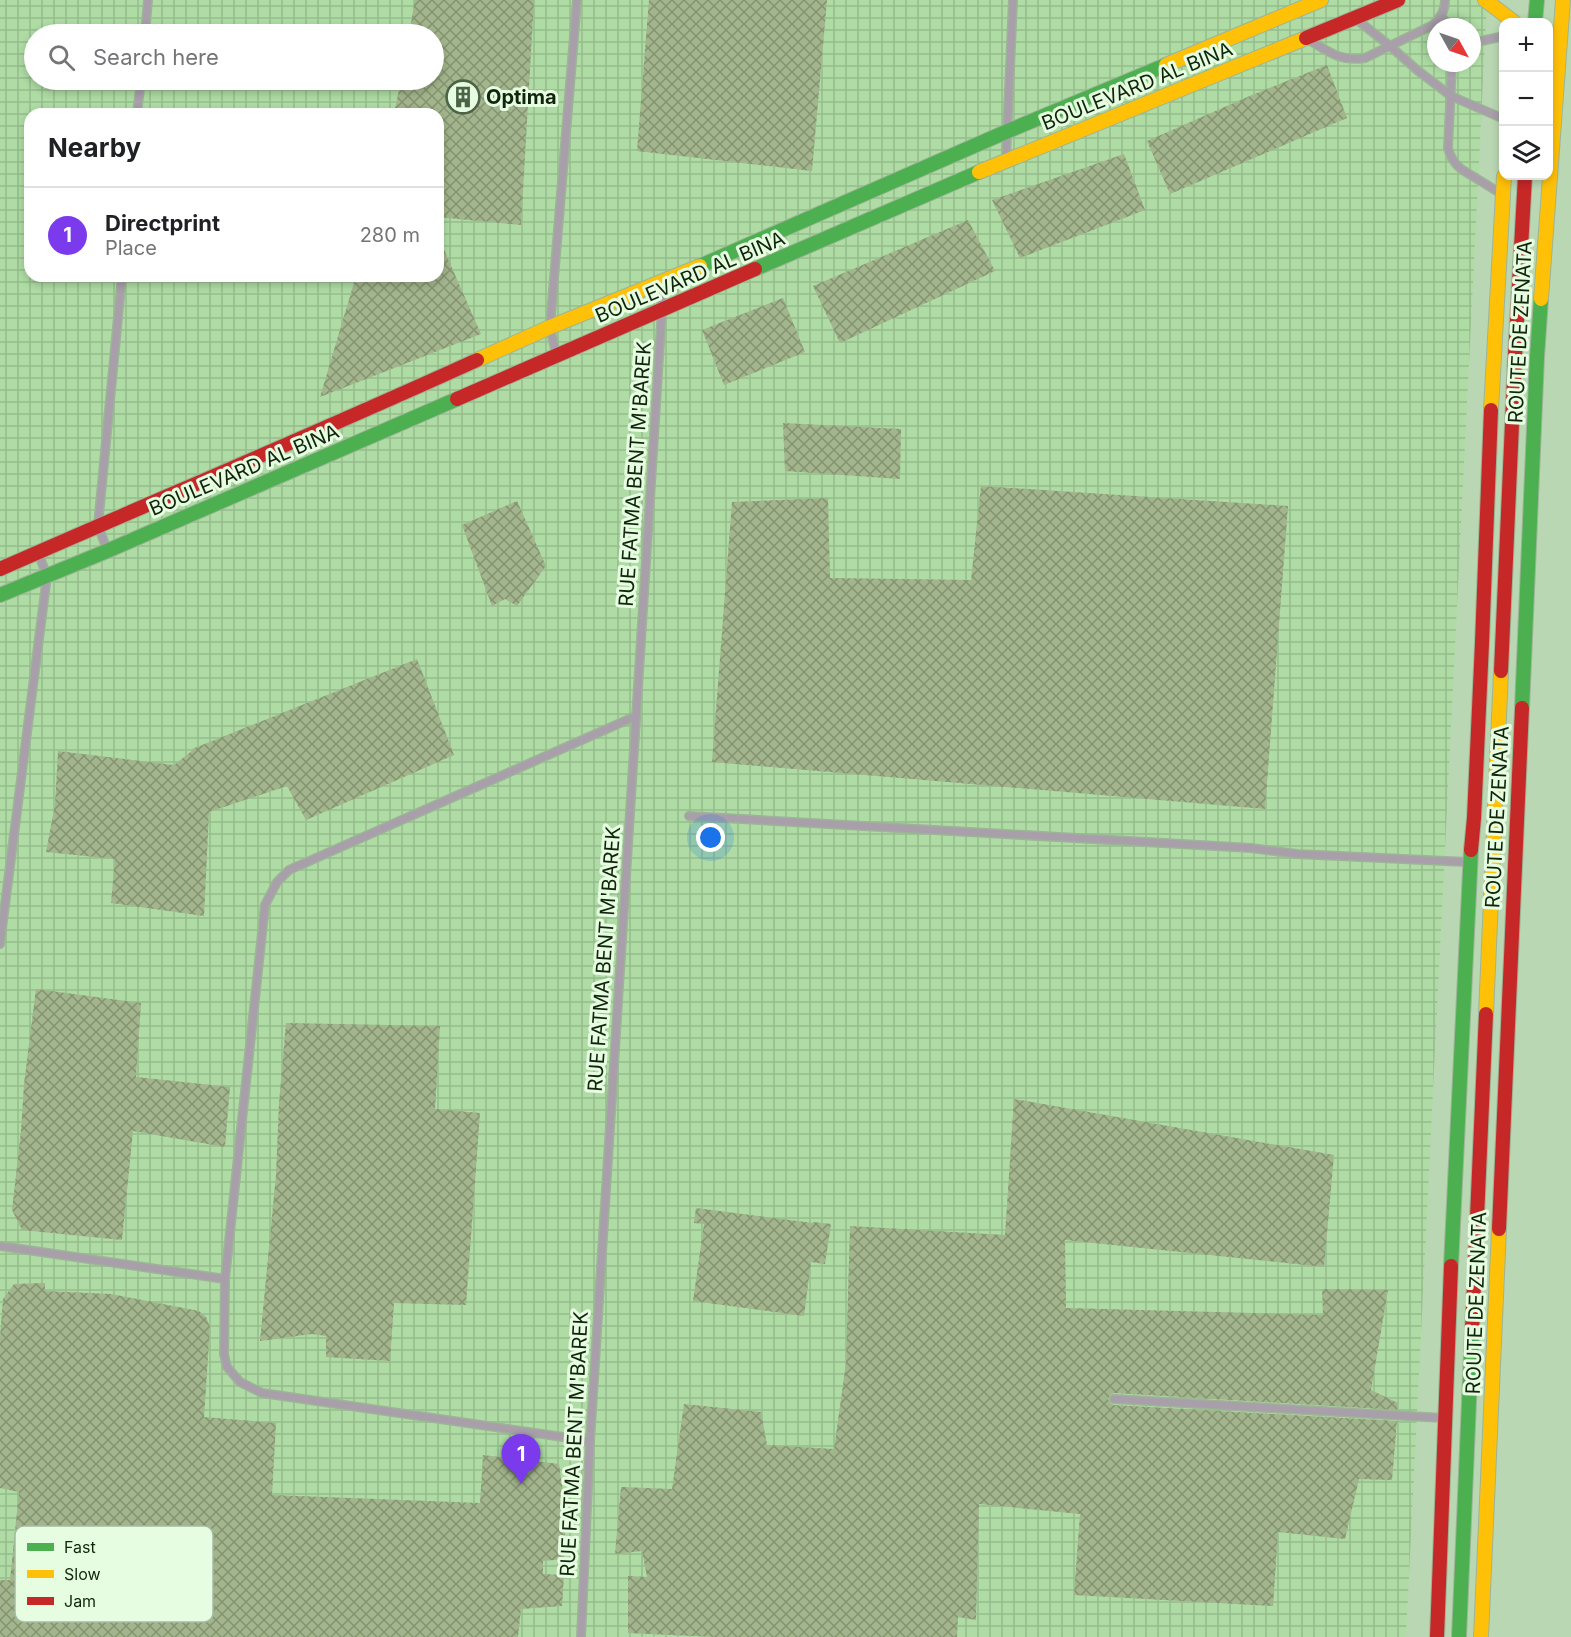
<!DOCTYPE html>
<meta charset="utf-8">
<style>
:root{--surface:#fff;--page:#f6f6f6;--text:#202124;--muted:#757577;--line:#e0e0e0;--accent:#7c3aed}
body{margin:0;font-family:Inter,sans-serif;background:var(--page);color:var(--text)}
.controls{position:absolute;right:18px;top:18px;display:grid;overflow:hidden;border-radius:12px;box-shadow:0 3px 9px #0003}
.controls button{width:54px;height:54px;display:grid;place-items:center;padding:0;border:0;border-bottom:2px solid var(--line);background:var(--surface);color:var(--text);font:30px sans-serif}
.compass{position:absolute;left:1427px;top:18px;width:54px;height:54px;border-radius:50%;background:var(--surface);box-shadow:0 3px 9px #0003;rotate:130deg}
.you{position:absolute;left:711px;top:838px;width:21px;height:21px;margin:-15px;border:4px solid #fff;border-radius:50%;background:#1a73e8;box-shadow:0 0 0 9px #1a73e833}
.badge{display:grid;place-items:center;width:39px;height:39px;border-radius:50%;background:var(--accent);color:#fff;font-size:20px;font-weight:700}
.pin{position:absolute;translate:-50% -50px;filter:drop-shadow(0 2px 3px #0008)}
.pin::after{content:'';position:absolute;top:32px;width:21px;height:18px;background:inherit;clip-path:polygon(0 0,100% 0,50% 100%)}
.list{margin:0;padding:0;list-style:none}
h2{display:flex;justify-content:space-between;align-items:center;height:78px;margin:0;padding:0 24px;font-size:26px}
h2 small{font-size:20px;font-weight:400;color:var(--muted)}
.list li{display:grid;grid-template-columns:39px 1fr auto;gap:18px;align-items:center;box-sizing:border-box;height:96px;padding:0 24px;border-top:2px solid var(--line)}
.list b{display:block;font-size:22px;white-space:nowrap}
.list p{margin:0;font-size:20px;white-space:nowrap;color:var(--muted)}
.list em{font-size:20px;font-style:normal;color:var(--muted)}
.icon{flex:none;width:33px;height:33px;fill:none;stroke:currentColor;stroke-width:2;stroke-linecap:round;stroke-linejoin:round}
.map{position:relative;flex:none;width:1571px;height:1637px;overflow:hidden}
.search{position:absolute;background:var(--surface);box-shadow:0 3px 9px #0003;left:24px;top:24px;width:420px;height:66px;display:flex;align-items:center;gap:15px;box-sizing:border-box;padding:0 21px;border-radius:33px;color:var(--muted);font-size:22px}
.panel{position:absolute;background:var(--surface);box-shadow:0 3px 9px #0003;left:24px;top:108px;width:420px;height:174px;border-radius:18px}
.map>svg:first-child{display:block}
.industrial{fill:url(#industrial-grid);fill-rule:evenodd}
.building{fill:url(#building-cross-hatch)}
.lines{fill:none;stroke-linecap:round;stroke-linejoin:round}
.lane-casing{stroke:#9db497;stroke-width:10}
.fast-casing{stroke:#9db497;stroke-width:16}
.slow-casing{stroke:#9db497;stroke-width:16}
.jam-casing{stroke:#9db497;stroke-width:16}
.lane{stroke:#a89faa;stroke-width:7}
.fast{stroke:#4caf50;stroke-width:14}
.slow{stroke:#ffc107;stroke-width:14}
.jam{stroke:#c62828;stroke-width:14}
.labels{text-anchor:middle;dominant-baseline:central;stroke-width:6;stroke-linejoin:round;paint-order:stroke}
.street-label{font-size:20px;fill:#10250b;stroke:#e7fde2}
.poi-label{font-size:20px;font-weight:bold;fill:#10250b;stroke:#e7fde2;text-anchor:start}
.key{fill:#e7fde2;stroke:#a6bca2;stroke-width:1.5}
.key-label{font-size:16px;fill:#10250b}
</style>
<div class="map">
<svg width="1571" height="1637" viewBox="0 0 1571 1637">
<defs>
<pattern id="industrial-grid" width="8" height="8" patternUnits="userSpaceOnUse" patternTransform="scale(1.5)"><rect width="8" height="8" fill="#aedca4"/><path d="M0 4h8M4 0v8" fill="none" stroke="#95bd8c"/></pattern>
<pattern id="building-cross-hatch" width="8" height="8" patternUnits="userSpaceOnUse" patternTransform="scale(1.5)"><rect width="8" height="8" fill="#a3b58c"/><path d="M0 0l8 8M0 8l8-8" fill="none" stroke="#839371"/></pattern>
</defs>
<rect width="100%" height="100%" fill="#bad7b3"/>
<path class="industrial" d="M 0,0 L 1487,0 L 1406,1637 L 0,1637 ZM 1436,27 L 1472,27 L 1472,63 L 1436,63 ZM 34,34 L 434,34 L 434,80 L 34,80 ZM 30,114 L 438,114 L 438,276 L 30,276 Z"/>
<g class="building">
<path d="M 415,0 L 534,0 L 521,225 L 438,217 L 438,114 L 394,114 L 401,80 L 434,80 L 434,34 L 409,34 Z"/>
<path d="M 649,0 L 827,0 L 812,171 L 637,151 Z"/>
<path d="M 1327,65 L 1347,118 L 1170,194 L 1147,141 L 1252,95 Z"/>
<path d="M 1124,154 L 1145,210 L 1020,258 L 992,200 Z"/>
<path d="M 968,220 L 995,271 L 840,343 L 813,286 Z"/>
<path d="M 438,236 L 481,334 L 320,397 L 356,276 L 438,276 Z"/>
<path d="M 783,298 L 805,352 L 724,385 L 702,330 Z"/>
<path d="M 783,423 L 901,429 L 900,479 L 785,471 Z"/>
<path d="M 981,486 L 1288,506 L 1265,809 L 712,762 L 732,502 L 828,498 L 830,578 L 971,580 Z"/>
<path d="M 517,501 L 546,566 L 517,606 L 505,599 L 492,606 L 462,525 Z"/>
<path d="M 417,659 L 454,755 L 306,820 L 287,786 L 209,812 L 204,916 L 111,903 L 115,859 L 46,852 L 55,805 L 58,751 L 174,765 L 193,750 L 192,749 Z"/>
<path d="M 36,989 L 141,1003 L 136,1077 L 230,1087 L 225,1147 L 133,1131 L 122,1240 L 22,1230 L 12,1210 L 21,1131 L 24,1084 Z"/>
<path d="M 286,1023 L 440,1026 L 435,1109 L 480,1113 L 466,1305 L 394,1303 L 390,1361 L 326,1357 L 326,1336 L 312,1334 L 260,1341 L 276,1175 L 279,1103 Z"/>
<path d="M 1014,1099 L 1334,1155 L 1324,1267 L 1065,1240 L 1066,1308 L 1323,1315 L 1322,1289 L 1388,1290 L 1371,1390 L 1398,1403 L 1397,1410 L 1114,1393 L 1110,1395 L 1108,1399 L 1110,1403 L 1114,1405 L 1397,1421 L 1392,1480 L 1359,1479 L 1345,1539 L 1278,1532 L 1273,1606 L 1074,1595 L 1080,1514 L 979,1504 L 976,1620 L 958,1617 L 957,1637 L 714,1637 L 628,1633 L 628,1576 L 647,1577 L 642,1551 L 615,1554 L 621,1487 L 672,1489 L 684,1404 L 761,1412 L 767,1445 L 834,1449 L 846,1363 L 850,1226 L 1005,1235 Z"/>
<path d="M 696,1208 L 813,1223 L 814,1222 L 831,1224 L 825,1264 L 811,1262 L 804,1316 L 693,1301 L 704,1224 L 694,1223 Z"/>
<path d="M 45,1283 L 45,1291 L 111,1294 L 199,1311 L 206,1317 L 210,1327 L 204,1417 L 276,1423 L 272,1495 L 480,1503 L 483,1455 L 559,1464 L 566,1514 L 564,1559 L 543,1561 L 543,1574 L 564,1575 L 562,1606 L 521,1609 L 518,1637 L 0,1637 L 0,1580 L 10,1580 L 19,1492 L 0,1488 L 0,1337 L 3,1299 L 14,1284 Z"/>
</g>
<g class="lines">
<defs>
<g id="lane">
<path d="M 1441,16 L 1450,27"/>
<path d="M 1356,19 L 1390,46 L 1417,70 L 1451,96 L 1504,119"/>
<path d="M 145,34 L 148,0"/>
<path d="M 1309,40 C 1329,52 1341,62 1365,58 L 1433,25 C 1441,18 1445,11 1445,0"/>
<path d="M 1472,43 L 1504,36"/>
<path d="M 1452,63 L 1448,148 C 1450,157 1454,163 1461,169 L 1500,193"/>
<path d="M 137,114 L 141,80"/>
<path d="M 1006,158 L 1013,0"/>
<path d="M 556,354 L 550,327 L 577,0"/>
<path d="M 107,550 L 98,525 L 122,276"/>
<path d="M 689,816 L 1251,848 L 1297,854 L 1467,862"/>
<path d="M 0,944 L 47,576 L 39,555"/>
<path d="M 0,1246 L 225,1279"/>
<path d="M 1114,1399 L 1443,1418"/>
<path d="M 590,1441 L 262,1393 L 240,1382 L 227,1367 L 224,1354 L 225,1279 L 265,905 L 277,882 L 289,870 L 636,716"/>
<path d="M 581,1637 L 590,1441 L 662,310 L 660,286"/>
</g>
<g id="fast">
<path d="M 1535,22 L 1537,0"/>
<path d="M 700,266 L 1008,131 L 1166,65"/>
<path d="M 755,269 L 979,172"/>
<path d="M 0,595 L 107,551 L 457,399"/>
<path d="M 1522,708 L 1537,357 L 1541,299"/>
<path d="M 1451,1266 L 1471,850"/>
<path d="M 1459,1637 L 1472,1331"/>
</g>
<g id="slow">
<path d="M 1485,0 L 1514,22"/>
<path d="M 1166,65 L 1321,0"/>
<path d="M 979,172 L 1306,38"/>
<path d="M 1541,299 L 1563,0"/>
<path d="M 477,360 L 550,327 L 700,266"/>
<path d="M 1491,410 L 1504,176"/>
<path d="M 1486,1014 L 1501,671"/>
<path d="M 1481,1637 L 1499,1229"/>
</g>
<g id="jam">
<path d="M 1306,38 L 1398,0"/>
<path d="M 457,399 L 755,269"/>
<path d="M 0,569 C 159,499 319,432 477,360"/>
<path d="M 1501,671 L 1515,356 L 1525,176"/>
<path d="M 1471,850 L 1474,818 L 1482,643 L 1491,410"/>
<path d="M 1499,1229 L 1522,708"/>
<path d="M 1472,1331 L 1486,1014"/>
<path d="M 1437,1637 L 1451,1266"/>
</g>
</defs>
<use href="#lane" class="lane-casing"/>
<use href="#fast" class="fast-casing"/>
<use href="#slow" class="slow-casing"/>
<use href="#jam" class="jam-casing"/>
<use href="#lane" class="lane"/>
<use href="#fast" class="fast"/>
<use href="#slow" class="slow"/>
<use href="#jam" class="jam"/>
</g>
<defs>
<symbol id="building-ring" viewBox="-11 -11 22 22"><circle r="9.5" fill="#e7fde2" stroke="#4c6346" stroke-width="1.5"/><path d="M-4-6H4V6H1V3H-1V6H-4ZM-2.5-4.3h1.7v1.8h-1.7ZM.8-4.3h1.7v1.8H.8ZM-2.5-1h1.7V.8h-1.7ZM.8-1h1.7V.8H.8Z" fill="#4c6346"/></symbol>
</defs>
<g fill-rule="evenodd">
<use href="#building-ring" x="444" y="78" width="38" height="38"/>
</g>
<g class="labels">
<g class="street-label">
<text transform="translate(1137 86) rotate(-22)">BOULEVARD AL BINA</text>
<text transform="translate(690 277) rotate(-23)">BOULEVARD AL BINA</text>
<text transform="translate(1520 332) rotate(-87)">ROUTE DE ZENATA</text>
<text transform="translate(244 470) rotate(-23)">BOULEVARD AL BINA</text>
<text transform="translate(635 474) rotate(-86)">RUE FATMA BENT M'BAREK</text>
<text transform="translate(1497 817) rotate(-87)">ROUTE DE ZENATA</text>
<text transform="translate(604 959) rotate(-86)">RUE FATMA BENT M'BAREK</text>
<text transform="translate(1476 1303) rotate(-88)">ROUTE DE ZENATA</text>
<text transform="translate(574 1444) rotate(-87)">RUE FATMA BENT M'BAREK</text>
</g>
<g class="poi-label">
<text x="486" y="97">Optima</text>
</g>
</g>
<rect x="15" y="1526" width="198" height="96" rx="9" class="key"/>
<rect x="27" y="1543" width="27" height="8" fill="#4caf50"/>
<rect x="27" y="1570" width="27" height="8" fill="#ffc107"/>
<rect x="27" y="1597" width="27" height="8" fill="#c62828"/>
<g class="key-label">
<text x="64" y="1553">Fast</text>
<text x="64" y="1580">Slow</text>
<text x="64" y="1607">Jam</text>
</g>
</svg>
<div class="controls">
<button>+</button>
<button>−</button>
<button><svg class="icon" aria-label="layers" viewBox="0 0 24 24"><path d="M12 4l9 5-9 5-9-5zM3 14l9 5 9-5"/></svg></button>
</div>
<svg class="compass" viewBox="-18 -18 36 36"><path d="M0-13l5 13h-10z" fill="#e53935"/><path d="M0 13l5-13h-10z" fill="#757577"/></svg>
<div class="you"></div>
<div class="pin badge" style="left:521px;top:1484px">1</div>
<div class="search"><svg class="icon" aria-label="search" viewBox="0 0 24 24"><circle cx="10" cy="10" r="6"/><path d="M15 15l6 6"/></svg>Search here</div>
<section class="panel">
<h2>Nearby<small></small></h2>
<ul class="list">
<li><span class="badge">1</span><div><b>Directprint</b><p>Place</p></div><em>280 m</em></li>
</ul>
</section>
</div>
